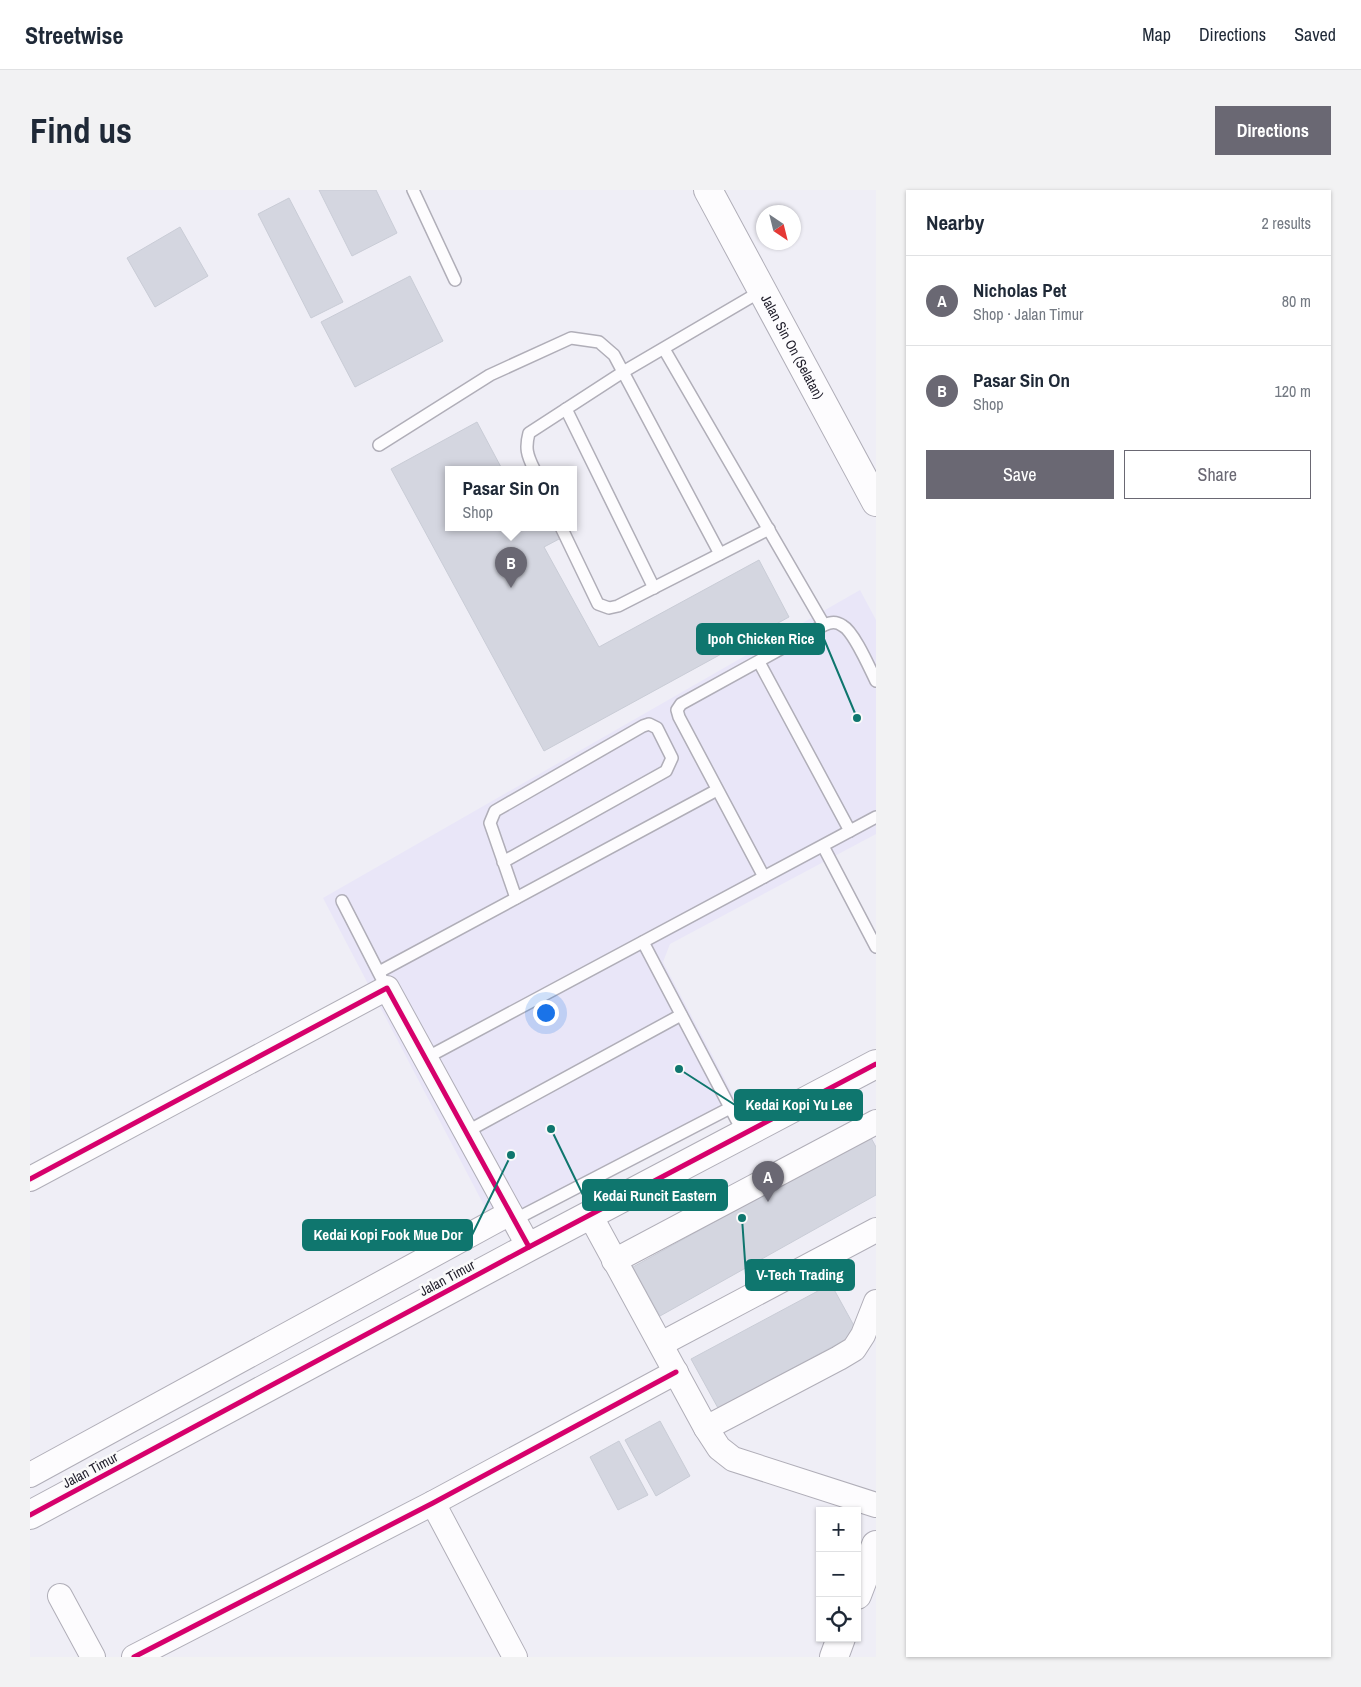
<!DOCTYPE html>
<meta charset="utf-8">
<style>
:root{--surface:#fff;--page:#f2f2f3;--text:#1f2937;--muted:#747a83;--line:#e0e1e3;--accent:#6a6873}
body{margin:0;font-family:"Archivo Narrow",sans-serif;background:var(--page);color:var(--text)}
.controls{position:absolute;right:15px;bottom:15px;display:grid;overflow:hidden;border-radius:0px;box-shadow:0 1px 4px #0004}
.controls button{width:45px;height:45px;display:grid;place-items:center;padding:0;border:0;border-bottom:1px solid var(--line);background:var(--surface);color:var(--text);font:25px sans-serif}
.compass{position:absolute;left:726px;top:15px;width:45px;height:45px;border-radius:50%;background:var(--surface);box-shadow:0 1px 4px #0004;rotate:145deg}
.you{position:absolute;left:515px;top:822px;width:18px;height:18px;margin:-12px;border:4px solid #fff;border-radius:50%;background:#1a73e8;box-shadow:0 0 0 8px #1a73e833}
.badge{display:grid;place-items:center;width:32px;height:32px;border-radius:50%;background:var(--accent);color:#fff;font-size:16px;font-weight:700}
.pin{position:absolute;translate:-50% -41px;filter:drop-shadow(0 1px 2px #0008)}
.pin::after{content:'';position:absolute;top:26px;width:18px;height:15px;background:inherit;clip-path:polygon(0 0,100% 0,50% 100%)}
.popup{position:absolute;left:415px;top:276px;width:132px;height:65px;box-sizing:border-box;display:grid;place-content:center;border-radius:0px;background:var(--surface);filter:drop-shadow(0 1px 4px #0005);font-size:16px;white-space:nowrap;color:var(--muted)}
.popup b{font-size:19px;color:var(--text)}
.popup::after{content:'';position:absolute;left:50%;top:100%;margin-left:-10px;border:10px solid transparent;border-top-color:var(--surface)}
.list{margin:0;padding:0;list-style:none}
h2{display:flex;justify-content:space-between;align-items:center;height:65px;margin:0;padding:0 20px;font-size:21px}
h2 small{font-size:16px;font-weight:400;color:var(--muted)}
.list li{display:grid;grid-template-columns:32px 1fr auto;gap:15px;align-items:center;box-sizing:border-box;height:90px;padding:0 20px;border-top:1px solid var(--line)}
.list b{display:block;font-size:19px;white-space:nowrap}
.list p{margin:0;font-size:16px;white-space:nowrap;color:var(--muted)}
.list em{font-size:16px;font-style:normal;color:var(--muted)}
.actions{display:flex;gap:10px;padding:15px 20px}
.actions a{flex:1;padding:11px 0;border:1px solid var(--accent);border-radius:0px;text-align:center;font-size:18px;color:var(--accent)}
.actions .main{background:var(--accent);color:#fff}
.icon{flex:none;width:28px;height:28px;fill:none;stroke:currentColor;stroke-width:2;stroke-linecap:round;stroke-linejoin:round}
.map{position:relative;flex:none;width:846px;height:1467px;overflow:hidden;border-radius:0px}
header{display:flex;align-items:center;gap:30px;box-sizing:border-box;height:70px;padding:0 25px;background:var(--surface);border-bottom:1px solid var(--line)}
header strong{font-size:24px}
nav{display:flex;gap:28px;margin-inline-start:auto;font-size:18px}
.intro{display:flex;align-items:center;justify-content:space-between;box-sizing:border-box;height:120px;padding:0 30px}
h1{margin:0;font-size:35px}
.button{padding:12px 22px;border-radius:0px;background:var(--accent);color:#fff;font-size:18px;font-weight:700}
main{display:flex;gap:30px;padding:0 30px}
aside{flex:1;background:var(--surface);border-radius:0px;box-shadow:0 1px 4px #0004}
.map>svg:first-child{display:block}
.built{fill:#e9e6f8}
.building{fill:#d4d6e0;stroke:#c9ccd6}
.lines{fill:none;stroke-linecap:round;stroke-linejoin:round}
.lane-casing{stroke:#b0aeb8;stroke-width:14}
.street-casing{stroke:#b0aeb8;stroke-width:26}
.secondary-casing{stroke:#b0aeb8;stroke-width:30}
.lane{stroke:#fdfcfe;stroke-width:11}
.street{stroke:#fdfcfe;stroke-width:24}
.secondary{stroke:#fdfcfe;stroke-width:28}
.cycleway-casing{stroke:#fafafa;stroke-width:8}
.cycleway{stroke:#d6006c;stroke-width:5}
.labels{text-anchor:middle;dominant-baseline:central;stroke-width:5;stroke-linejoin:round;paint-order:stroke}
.street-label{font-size:14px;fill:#22202d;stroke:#fafafa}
.leader{fill:none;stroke:#0f766e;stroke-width:2}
.callout-dot{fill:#0f766e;stroke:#fafafa;stroke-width:2}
.callout{fill:#0f766e;stroke:#0f766e;stroke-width:2}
.callout-label{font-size:15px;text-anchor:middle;font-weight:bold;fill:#fff}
</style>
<header>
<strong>Streetwise</strong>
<nav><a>Map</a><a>Directions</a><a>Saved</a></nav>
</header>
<div class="intro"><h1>Find us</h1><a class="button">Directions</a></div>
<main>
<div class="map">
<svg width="846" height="1467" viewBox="0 0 846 1467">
<rect width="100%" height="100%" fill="#efeef6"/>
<path class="built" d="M 830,400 L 846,430 L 846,644 L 640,754 L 633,772 L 709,916 L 469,1044 L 293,708 Z"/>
<g class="building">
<path d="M 289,0 L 346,0 L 367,43 L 322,66 Z"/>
<path d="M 259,8 L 313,112 L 281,128 L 228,24 Z"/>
<path d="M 150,37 L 178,86 L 125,117 L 97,68 Z"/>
<path d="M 380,86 L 413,151 L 325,197 L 291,132 Z"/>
<path d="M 447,232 L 472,279 L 418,279 L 418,337 L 525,337 L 531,348 L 514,357 L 569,457 L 729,370 L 759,427 L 514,561 L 361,279 Z"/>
<path d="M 840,946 L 846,957 L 846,1005 L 630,1126 L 603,1077 Z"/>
<path d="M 801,1094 L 828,1143 L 688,1218 L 661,1169 Z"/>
<path d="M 630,1231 L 660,1286 L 626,1306 L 595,1250 Z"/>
<path d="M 589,1251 L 618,1305 L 588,1320 L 560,1267 Z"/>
</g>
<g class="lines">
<defs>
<g id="lane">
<path d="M 383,0 L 425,90"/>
<path d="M 634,159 L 794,435"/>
<path d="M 536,219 L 624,398"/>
<path d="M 349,255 L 460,185 L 541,148 L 569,152 L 584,165 L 690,364"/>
<path d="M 504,279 C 497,265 495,258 499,243 L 593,182 L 733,100"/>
<path d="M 531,337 L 568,414 L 579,418 L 588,416 L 739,339"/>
<path d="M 729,472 L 820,641"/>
<path d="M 793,656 L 846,757"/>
<path d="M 473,672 L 636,581 L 642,568 L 627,538 L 619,534 L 613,536 L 465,621 L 460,633 L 486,708"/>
<path d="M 734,687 L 649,527 L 647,520 L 651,514 L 794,435 C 801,432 806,431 813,436 C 824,442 840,479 846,491"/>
<path d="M 312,711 L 351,787"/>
<path d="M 613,752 L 714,944"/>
<path d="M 349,782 L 687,600"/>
<path d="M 396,868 L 846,627"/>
<path d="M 436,942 L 651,825"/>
<path d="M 484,1030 L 700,918"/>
</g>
<g id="street">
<path d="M 0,989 L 357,798 L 499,1057"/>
<path d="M 560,1025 L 676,1238 L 689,1258 L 703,1269 L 846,1315"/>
<path d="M 584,1071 L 846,932"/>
<path d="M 631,1154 L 846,1040"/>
<path d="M 676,1238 L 809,1168 L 824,1159 L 833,1145 L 846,1112"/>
<path d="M 0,1285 L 480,1023"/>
<path d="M 403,1313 L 485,1467"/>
<path d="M 30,1406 L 63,1467"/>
<path d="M 104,1467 L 403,1313 L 646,1182"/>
</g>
<g id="secondary">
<path id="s1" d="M 678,0 L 846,312"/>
<path d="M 0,1325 L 499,1057 L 846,874"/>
<path d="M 827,1405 L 846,1355"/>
<path d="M 804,1467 L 811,1448"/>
</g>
</defs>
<use href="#lane" class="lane-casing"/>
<use href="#street" class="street-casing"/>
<use href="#secondary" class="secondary-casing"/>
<use href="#lane" class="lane"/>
<use href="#street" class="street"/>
<use href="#secondary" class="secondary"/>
<defs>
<g id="cycleway">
<path d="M 0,989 L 357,798 L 499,1057"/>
<path d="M 0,1325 L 499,1057 L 846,874"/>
<path d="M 104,1467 L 403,1313 L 646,1182"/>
</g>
</defs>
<use href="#cycleway" class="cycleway-casing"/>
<use href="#cycleway" class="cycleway"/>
</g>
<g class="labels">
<g class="street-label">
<text stroke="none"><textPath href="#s1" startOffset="178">Jalan Sin On (Selatan)</textPath></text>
<text transform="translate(417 1088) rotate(-28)">Jalan Timur</text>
<text transform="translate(60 1280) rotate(-28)">Jalan Timur</text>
</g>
</g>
<path class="leader" d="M827 528L794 449M649 879L705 915M521 939L553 1005M481 965L442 1045M712 1028L716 1085"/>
<g class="callout-dot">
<circle cx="827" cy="528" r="5"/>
<circle cx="649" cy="879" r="5"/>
<circle cx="521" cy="939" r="5"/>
<circle cx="481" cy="965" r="5"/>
<circle cx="712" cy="1028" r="5"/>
</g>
<g class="callout">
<rect x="667" y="434" width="127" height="30" rx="5"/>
<rect x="705" y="900" width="127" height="30" rx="5"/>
<rect x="553" y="990" width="144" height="30" rx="5"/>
<rect x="273" y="1030" width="169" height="30" rx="5"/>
<rect x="716" y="1070" width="108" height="30" rx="5"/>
</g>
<g class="callout-label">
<text x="731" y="454">Ipoh Chicken Rice</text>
<text x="769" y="920">Kedai Kopi Yu Lee</text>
<text x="625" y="1011">Kedai Runcit Eastern</text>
<text x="358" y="1050">Kedai Kopi Fook Mue Dor</text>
<text x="770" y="1090">V-Tech Trading</text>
</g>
</svg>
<div class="controls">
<button>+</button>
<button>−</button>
<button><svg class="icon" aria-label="locate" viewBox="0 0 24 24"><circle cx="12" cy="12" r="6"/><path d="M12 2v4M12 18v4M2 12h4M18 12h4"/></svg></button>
</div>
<svg class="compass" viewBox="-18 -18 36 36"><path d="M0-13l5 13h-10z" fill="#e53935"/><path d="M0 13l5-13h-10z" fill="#747a83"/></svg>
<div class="you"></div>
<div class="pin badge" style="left:738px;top:1012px">A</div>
<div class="pin badge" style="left:481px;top:398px">B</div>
<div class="popup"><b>Pasar Sin On</b>Shop</div>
</div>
<aside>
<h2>Nearby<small>2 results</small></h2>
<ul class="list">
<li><span class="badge">A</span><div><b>Nicholas Pet</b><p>Shop · Jalan Timur</p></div><em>80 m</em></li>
<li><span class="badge">B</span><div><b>Pasar Sin On</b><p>Shop</p></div><em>120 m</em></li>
</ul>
<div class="actions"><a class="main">Save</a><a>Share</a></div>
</aside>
</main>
